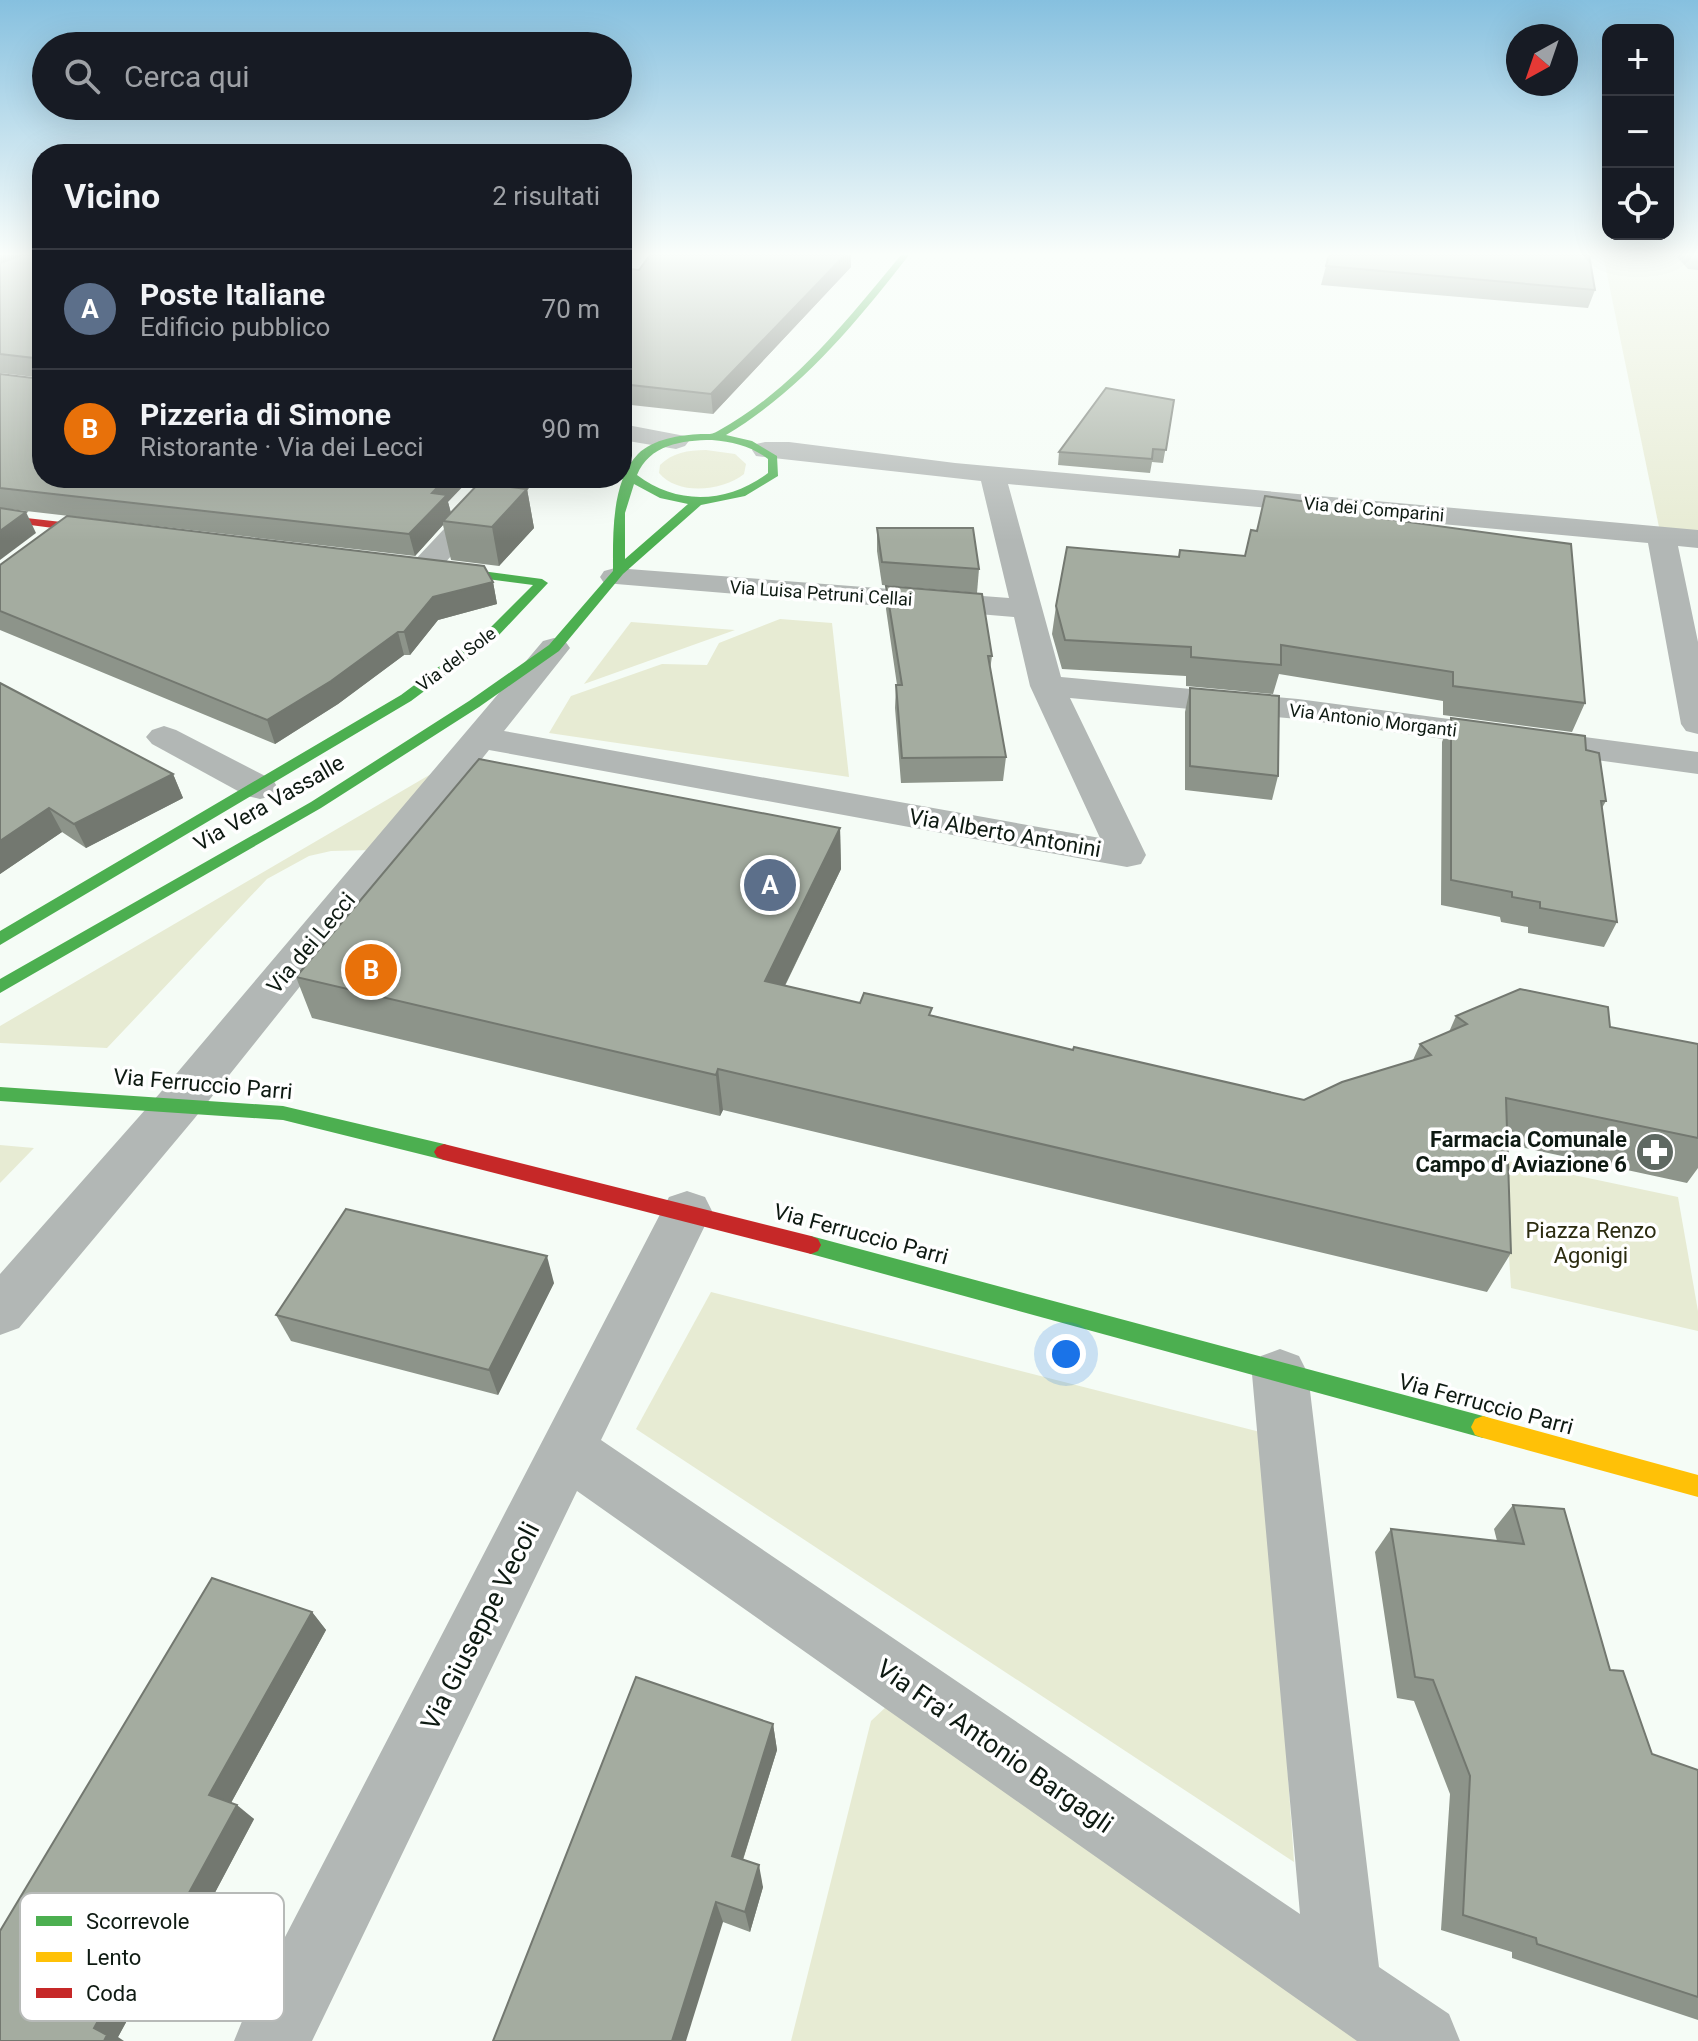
<!DOCTYPE html>
<html lang="it">
<meta charset="utf-8">
<style>
:root{--surface:#171b24;--page:#20242c;--text:#f1f3f6;--muted:#9ea1a6;--line:#363941;--accent:#5f6962}
body{margin:0;font-family:Roboto,sans-serif;background:var(--page);color:var(--text)}
.controls{position:absolute;right:24px;top:24px;display:grid;overflow:hidden;border-radius:16px;box-shadow:0 8px 32px #0002}
.controls button{width:72px;height:72px;display:grid;place-items:center;padding:0;border:0;border-bottom:2px solid var(--line);background:var(--surface);color:var(--text);font:40px sans-serif}
.compass{position:absolute;left:1506px;top:24px;width:72px;height:72px;border-radius:50%;background:var(--surface);box-shadow:0 8px 32px #0002;rotate:220deg}
.you{position:absolute;left:1066px;top:1354px;width:28px;height:28px;margin:-20px;border:6px solid #fff;border-radius:50%;background:#1a73e8;box-shadow:0 0 0 12px #1a73e833}
.badge{display:grid;place-items:center;width:52px;height:52px;border-radius:50%;background:var(--accent);color:#fff;font-size:26px;font-weight:700}
.pin{position:absolute;translate:-50% -50%;border:4px solid #fff;box-shadow:0 2px 8px #0006}
.list{margin:0;padding:0;list-style:none}
h2{display:flex;justify-content:space-between;align-items:center;height:104px;margin:0;padding:0 32px;font-size:34px}
h2 small{font-size:26px;font-weight:400;color:var(--muted)}
.list li{display:grid;grid-template-columns:52px 1fr auto;gap:24px;align-items:center;box-sizing:border-box;height:120px;padding:0 32px;border-top:2px solid var(--line)}
.list b{display:block;font-size:30px;white-space:nowrap}
.list p{margin:0;font-size:26px;white-space:nowrap;color:var(--muted)}
.list em{font-size:26px;font-style:normal;color:var(--muted)}
.icon{flex:none;width:44px;height:44px;fill:none;stroke:currentColor;stroke-width:2;stroke-linecap:round;stroke-linejoin:round}
.map{position:relative;flex:none;width:1698px;height:2041px;overflow:hidden}
.search{position:absolute;background:var(--surface);box-shadow:0 8px 32px #0002;left:32px;top:32px;width:600px;height:88px;display:flex;align-items:center;gap:20px;box-sizing:border-box;padding:0 28px;border-radius:44px;color:var(--muted);font-size:30px}
.panel{position:absolute;background:var(--surface);box-shadow:0 8px 32px #0002;left:32px;top:144px;width:600px;height:344px;border-radius:32px}
.map>svg:first-child{display:block}
.green{fill:#e7ebd3}
.lines{fill:none;stroke-linecap:round;stroke-linejoin:round}
.street{fill:#b2b7b5;fill-rule:evenodd}
.fast{fill:#4caf50;fill-rule:evenodd}
.slow{fill:#ffc107;fill-rule:evenodd}
.jam{fill:#c62828;fill-rule:evenodd}
.wall{fill:#8d948a}
.shaded-wall{fill:#737870}
.building{fill:#a4aca0;stroke:#737870;stroke-width:2}
.labels{text-anchor:middle;dominant-baseline:central;stroke-width:7;stroke-linejoin:round;paint-order:stroke}
.far-street-label{font-size:18px;fill:#0e1a12;stroke:#fff}
.street-label{font-size:22px;fill:#0e1a12;stroke:#fff}
.poi-label{font-size:22px;font-weight:bold;fill:#0e1a12;stroke:#fff;text-anchor:end}
.park-label{font-size:22px;fill:#2c2c10;stroke:#fff}
.near-street-label{font-size:26px;fill:#0e1a12;stroke:#fff}
.key{fill:#fff;stroke:#b7bab8;stroke-width:2}
.key-label{font-size:22px;fill:#0e1a12}
</style>
<div class="map">
<svg width="1698" height="2041" viewBox="0 0 1698 2041">
<rect width="100%" height="100%" fill="#f5fcf6"/>
<g class="green">
<path d="M 1603,255 L 1698,255 L 1698,531 L 1659,527 Z"/>
<path d="M 706,450 L 735,454 L 746,464 L 744,474 C 723,491 678,496 659,473 L 660,465 C 672,453 688,450 706,450 Z"/>
<path d="M 780,619 L 832,623 L 849,777 L 549,733 L 571,696 L 662,664 L 707,665 L 719,643 Z"/>
<path d="M 631,622 L 735,630 L 584,684 Z"/>
<path d="M 443,767 L 372,850 L 331,851 L 309,856 L 267,879 L 107,1048 L 0,1043 L 0,1026 Z"/>
<path d="M 0,1145 L 34,1148 L 0,1183 Z"/>
<path d="M 1503,1160 L 1678,1197 L 1698,1311 L 1698,1331 L 1511,1288 Z"/>
<path d="M 711,1292 L 1264,1433 L 1294,1862 L 636,1429 Z"/>
<path d="M 888,1705 L 1365,2041 L 791,2041 L 871,1721 Z"/>
</g>
<g class="lines">
<g class="street">
<path d="M 622,424 L 685,436 L 689,441 L 685,446 L 676,449 L 622,440 Z"/>
<path d="M 765,442 L 789,442 L 955,463 L 1698,530 L 1698,548 L 1678,546 L 1698,642 L 1698,734 L 1686,731 L 1681,724 L 1648,543 L 1008,484 L 1061,677 L 1298,699 L 1698,752 L 1698,774 L 1298,719 L 1070,698 L 1146,855 L 1141,864 L 1127,867 L 489,750 L 194,1119 L 19,1328 L 0,1335 L 0,1274 L 160,1093 L 543,641 L 554,638 L 565,641 L 570,648 L 504,731 L 1100,838 L 1030,686 L 1014,617 L 604,583 L 600,577 L 604,571 L 615,568 L 1009,598 L 981,481 L 756,456 L 752,450 L 756,444 Z"/>
<path d="M 492,478 L 521,478 L 435,574 L 424,577 L 413,574 L 409,568 L 413,562 Z"/>
<path d="M 164,726 L 176,730 L 273,780 L 278,788 L 273,796 L 260,799 L 247,796 L 152,744 L 146,737 L 152,730 Z"/>
<path d="M 687,1191 L 705,1197 L 712,1211 L 601,1440 L 1300,1914 L 1252,1374 L 1261,1356 L 1280,1349 L 1299,1356 L 1308,1374 L 1379,1967 L 1449,2014 L 1460,2041 L 1357,2041 L 577,1491 L 312,2041 L 234,2041 L 245,2014 L 669,1197 Z"/>
</g>
<g class="fast">
<path d="M 901,255 L 909,255 C 856,323 801,390 726,435 L 752,441 L 777,456 L 778,476 L 745,496 L 701,505 L 623,574 L 559,651 L 479,707 L 321,808 L 0,993 L 0,979 L 311,802 L 469,701 L 549,645 L 613,571 C 613,535 611,482 638,454 C 653,439 680,435 701,434 C 708,434 712,435 718,431 C 793,390 847,320 901,255 ZM 712,440 C 733,442 751,446 768,459 L 768,473 C 728,503 678,506 637,475 C 649,445 682,440 712,440 ZM 634,484 L 660,498 L 688,504 L 625,559 L 625,513 Z"/>
<path d="M 429,564 L 542,579 L 548,583 L 498,636 L 411,701 L 0,945 L 0,931 L 401,695 L 488,630 L 533,585 L 425,571 L 425,565 Z"/>
<path d="M 0,1087 L 283,1106 L 444,1144 L 451,1147 L 454,1152 L 451,1157 L 444,1160 L 283,1120 L 0,1101 Z"/>
<path d="M 811,1236 L 1483,1416 L 1491,1419 L 1495,1427 L 1491,1435 L 1483,1438 L 811,1254 L 804,1251 L 801,1245 L 804,1239 Z"/>
</g>
<path class="slow" d="M 1483,1416 L 1698,1475 L 1698,1497 L 1483,1438 L 1475,1435 L 1471,1427 L 1475,1419 Z"/>
<g class="jam">
<path d="M 0,515 L 114,528 L 120,532 L 114,536 L 0,521 Z"/>
<path d="M 444,1144 L 811,1236 L 818,1239 L 821,1245 L 818,1251 L 811,1254 L 444,1160 L 437,1157 L 434,1152 L 437,1147 Z"/>
</g>
</g>
<g class="wall">
<path d="M 0,255 L 448,502 L 451,513 L 527,489 L 534,528 L 499,566 L 451,560 L 443,525 L 415,556 L 0,508 L 0,374 L 33,378 L 35,377 L 0,373 Z"/>
<path d="M 650,255 L 851,255 L 851,267 L 713,414 L 622,404 L 622,268 L 639,270 Z"/>
<path d="M 1675,255 L 1698,255 L 1698,270 L 1688,269 Z"/>
<path d="M 1326,266 L 1595,290 L 1588,308 L 1321,285 Z"/>
<path d="M 1174,400 L 1163,463 L 1152,462 L 1150,473 L 1058,465 L 1059,452 Z"/>
<path d="M 1371,517 L 1585,703 L 1572,732 L 1443,715 L 1443,701 L 1279,674 L 1273,694 L 1186,686 L 1186,676 L 1062,669 L 1052,634 L 1056,606 L 1179,557 L 1245,556 L 1257,531 Z"/>
<path d="M 877,528 L 979,569 L 977,593 L 882,585 L 877,551 Z"/>
<path d="M 0,565 L 493,582 L 497,604 L 438,620 L 410,655 L 404,655 L 338,704 L 275,744 L 0,630 Z"/>
<path d="M 886,586 L 992,656 L 990,670 L 1006,757 L 1003,781 L 901,783 L 895,708 L 896,685 L 897,685 L 886,609 Z"/>
<path d="M 0,683 L 173,774 L 183,798 L 86,848 L 62,832 L 0,874 Z"/>
<path d="M 1190,688 L 1278,776 L 1272,800 L 1185,790 L 1185,712 Z"/>
<path d="M 1451,718 L 1586,750 L 1606,801 L 1602,808 L 1617,922 L 1604,947 L 1528,933 L 1528,927 L 1501,922 L 1500,917 L 1441,905 L 1442,742 Z"/>
<path d="M 840,828 L 841,869 L 785,986 L 860,1003 L 931,1015 L 1073,1050 L 1304,1100 L 1413,1060 L 1420,1044 L 1449,1032 L 1456,1016 L 1610,1027 L 1698,1044 L 1698,1168 L 1687,1183 L 1507,1144 L 1511,1253 L 1487,1292 L 723,1110 L 720,1116 L 312,1018 L 296,977 Z"/>
<path d="M 554,1283 L 498,1395 L 291,1341 L 276,1315 Z"/>
<path d="M 1513,1505 L 1610,1670 L 1652,1754 L 1698,1770 L 1698,2020 L 1512,1958 L 1512,1952 L 1441,1930 L 1450,1794 L 1414,1701 L 1397,1698 L 1375,1552 L 1391,1529 L 1497,1541 L 1494,1529 Z"/>
<path d="M 312,1612 L 326,1630 L 231,1803 L 254,1819 L 193,1934 L 177,1929 L 118,2037 L 0,2041 Z"/>
<path d="M 773,1724 L 777,1750 L 743,1860 L 763,1887 L 750,1932 L 723,1922 L 493,2041 Z"/>
</g>
<g class="shaded-wall">
<path d="M 0,255 L 23,255 L 0,266 Z"/>
<path d="M 844,255 L 851,255 L 851,267 L 713,414 L 711,394 Z"/>
<path d="M 446,478 L 471,478 L 448,502 L 452,517 L 443,521 L 443,525 L 415,556 L 409,534 L 432,493 Z"/>
<path d="M 527,489 L 534,528 L 499,566 L 492,527 Z"/>
<path d="M 26,512 L 36,533 L 0,560 L 0,531 Z"/>
<path d="M 493,582 L 497,604 L 438,620 L 410,655 L 404,632 L 433,597 Z"/>
<path d="M 398,632 L 404,655 L 338,704 L 275,744 L 267,720 Z"/>
<path d="M 173,774 L 183,798 L 86,848 L 74,824 Z"/>
<path d="M 49,808 L 62,832 L 0,874 L 0,841 Z"/>
<path d="M 840,828 L 841,869 L 767,1022 L 765,981 Z"/>
<path d="M 718,1069 L 723,1110 L 720,1116 L 716,1075 Z"/>
<path d="M 547,1256 L 554,1283 L 498,1395 L 489,1370 Z"/>
<path d="M 312,1612 L 326,1630 L 227,1810 L 209,1795 Z"/>
<path d="M 773,1724 L 777,1750 L 737,1878 L 732,1856 Z"/>
<path d="M 237,1805 L 254,1819 L 193,1934 L 173,1922 Z"/>
<path d="M 759,1865 L 763,1887 L 750,1932 L 745,1912 Z"/>
<path d="M 716,1902 L 723,1922 L 686,2041 L 672,2041 Z"/>
<path d="M 156,1916 L 177,1929 L 118,2037 L 124,2041 L 104,2041 L 94,2028 Z"/>
</g>
<g class="building">
<path d="M 22,255 L 42,255 L 42,478 L 446,478 L 432,493 L 447,495 L 409,534 L 0,488 L 0,374 L 33,378 L 37,375 L 37,361 L 34,358 L 0,354 L 0,263 Z"/>
<path d="M 650,255 L 845,255 L 711,394 L 622,384 L 622,268 L 639,270 Z"/>
<path d="M 1329,255 L 1589,255 L 1595,290 L 1326,266 Z"/>
<path d="M 1106,388 L 1174,400 L 1166,450 L 1153,449 L 1152,459 L 1059,452 Z"/>
<path d="M 479,483 L 527,489 L 492,527 L 443,521 Z"/>
<path d="M 1265,496 L 1372,511 L 1371,517 L 1571,544 L 1585,703 L 1453,686 L 1453,672 L 1281,645 L 1281,665 L 1191,657 L 1191,647 L 1065,640 L 1056,606 L 1067,547 L 1179,557 L 1180,550 L 1245,556 L 1251,530 L 1257,531 Z"/>
<path d="M 0,508 L 26,512 L 0,531 Z"/>
<path d="M 67,516 L 484,566 L 493,582 L 433,597 L 404,632 L 398,632 L 331,681 L 267,720 L 0,611 L 0,565 Z"/>
<path d="M 877,528 L 973,528 L 979,569 L 882,562 Z"/>
<path d="M 886,586 L 982,594 L 992,656 L 988,656 L 1006,757 L 902,758 L 896,685 L 902,685 Z"/>
<path d="M 0,683 L 173,774 L 74,824 L 49,808 L 0,841 Z"/>
<path d="M 1190,688 L 1279,696 L 1278,776 L 1190,766 Z"/>
<path d="M 1451,718 L 1585,736 L 1586,750 L 1599,753 L 1606,801 L 1601,801 L 1617,922 L 1540,908 L 1540,902 L 1512,897 L 1512,892 L 1451,880 Z"/>
<path d="M 479,759 L 840,828 L 765,981 L 860,1003 L 864,993 L 932,1008 L 929,1015 L 1073,1050 L 1074,1047 L 1304,1100 L 1342,1082 L 1431,1055 L 1420,1044 L 1467,1024 L 1456,1016 L 1520,989 L 1608,1007 L 1610,1027 L 1698,1044 L 1698,1138 L 1506,1098 L 1511,1253 L 718,1069 L 716,1075 L 296,977 Z"/>
<path d="M 346,1209 L 547,1256 L 489,1370 L 276,1315 Z"/>
<path d="M 1513,1505 L 1564,1509 L 1610,1670 L 1623,1671 L 1652,1754 L 1698,1770 L 1698,1997 L 1537,1944 L 1536,1938 L 1463,1915 L 1470,1776 L 1433,1680 L 1415,1677 L 1391,1529 L 1524,1544 Z"/>
<path d="M 212,1578 L 312,1612 L 209,1795 L 237,1805 L 173,1922 L 156,1916 L 94,2028 L 107,2035 L 104,2041 L 0,2041 L 0,1931 Z"/>
<path d="M 636,1677 L 773,1724 L 732,1856 L 759,1865 L 745,1912 L 716,1902 L 672,2041 L 493,2041 Z"/>
</g>
<linearGradient id="sky" x2="0" y2="1"><stop stop-color="#86c0df"/><stop offset="0.47" stop-color="#fafefb"/><stop offset="1" stop-color="#fafefb" stop-opacity="0"/></linearGradient>
<rect width="1698" height="541" fill="url(#sky)"/>
<defs>
<symbol id="pharmacy-disc" viewBox="-11 -11 22 22"><circle r="9.5" fill="#5f6962" stroke="#fff"/><path d="M-2-6h4v4h4v4h-4v4h-4v-4h-4v-4h4Z" fill="#fff"/></symbol>
</defs>
<g fill-rule="evenodd">
<use href="#pharmacy-disc" x="1633" y="1130" width="44" height="44"/>
</g>
<g class="labels">
<g class="far-street-label">
<text transform="translate(1374 509) rotate(5)">Via dei Comparini</text>
<text transform="translate(821 593) rotate(4)">Via Luisa Petruni Cellai</text>
<text transform="translate(456 659) rotate(-37)">Via del Sole</text>
<text transform="translate(1373 720) rotate(7)">Via Antonio Morganti</text>
</g>
<g class="street-label">
<text transform="translate(269 803) rotate(-30)">Via Vera Vassalle</text>
<text transform="translate(1005 833) rotate(10)">Via Alberto Antonini</text>
<text transform="translate(311 943) rotate(-50)">Via dei Lecci</text>
<text transform="translate(203 1084) rotate(5)">Via Ferruccio Parri</text>
<text transform="translate(861 1234) rotate(15)">Via Ferruccio Parri</text>
<text transform="translate(1486 1404) rotate(15)">Via Ferruccio Parri</text>
</g>
<g class="poi-label">
<text x="1627" y="1139">Farmacia Comunale<tspan x="1627" dy="25">Campo d' Aviazione 6</tspan></text>
</g>
<g class="park-label">
<text x="1591" y="1230">Piazza Renzo<tspan x="1591" dy="25">Agonigi</tspan></text>
</g>
<g class="near-street-label">
<text transform="translate(480 1626) rotate(-63)">Via Giuseppe Vecoli</text>
<text transform="translate(995 1746) rotate(35)">Via Fra' Antonio Bargagli</text>
</g>
</g>
<rect x="20" y="1893" width="264" height="128" rx="12" class="key"/>
<rect x="36" y="1916" width="36" height="10" fill="#4caf50"/>
<rect x="36" y="1952" width="36" height="10" fill="#ffc107"/>
<rect x="36" y="1988" width="36" height="10" fill="#c62828"/>
<g class="key-label">
<text x="86" y="1929">Scorrevole</text>
<text x="86" y="1965">Lento</text>
<text x="86" y="2001">Coda</text>
</g>
</svg>
<div class="controls">
<button>+</button>
<button>−</button>
<button><svg class="icon" aria-label="locate" viewBox="0 0 24 24"><circle cx="12" cy="12" r="6"/><path d="M12 2v4M12 18v4M2 12h4M18 12h4"/></svg></button>
</div>
<svg class="compass" viewBox="-18 -18 36 36"><path d="M0-13l5 13h-10z" fill="#e53935"/><path d="M0 13l5-13h-10z" fill="#9ea1a6"/></svg>
<div class="you"></div>
<div class="pin badge" style="left:770px;top:885px;background:#5c6f8a">A</div>
<div class="pin badge" style="left:371px;top:970px;background:#e8710a">B</div>
<div class="search"><svg class="icon" aria-label="search" viewBox="0 0 24 24"><circle cx="10" cy="10" r="6"/><path d="M15 15l6 6"/></svg>Cerca qui</div>
<section class="panel">
<h2>Vicino<small>2 risultati</small></h2>
<ul class="list">
<li><span class="badge" style="background:#5c6f8a">A</span><div><b>Poste Italiane</b><p>Edificio pubblico</p></div><em>70 m</em></li>
<li><span class="badge" style="background:#e8710a">B</span><div><b>Pizzeria di Simone</b><p>Ristorante · Via dei Lecci</p></div><em>90 m</em></li>
</ul>
</section>
</div>
